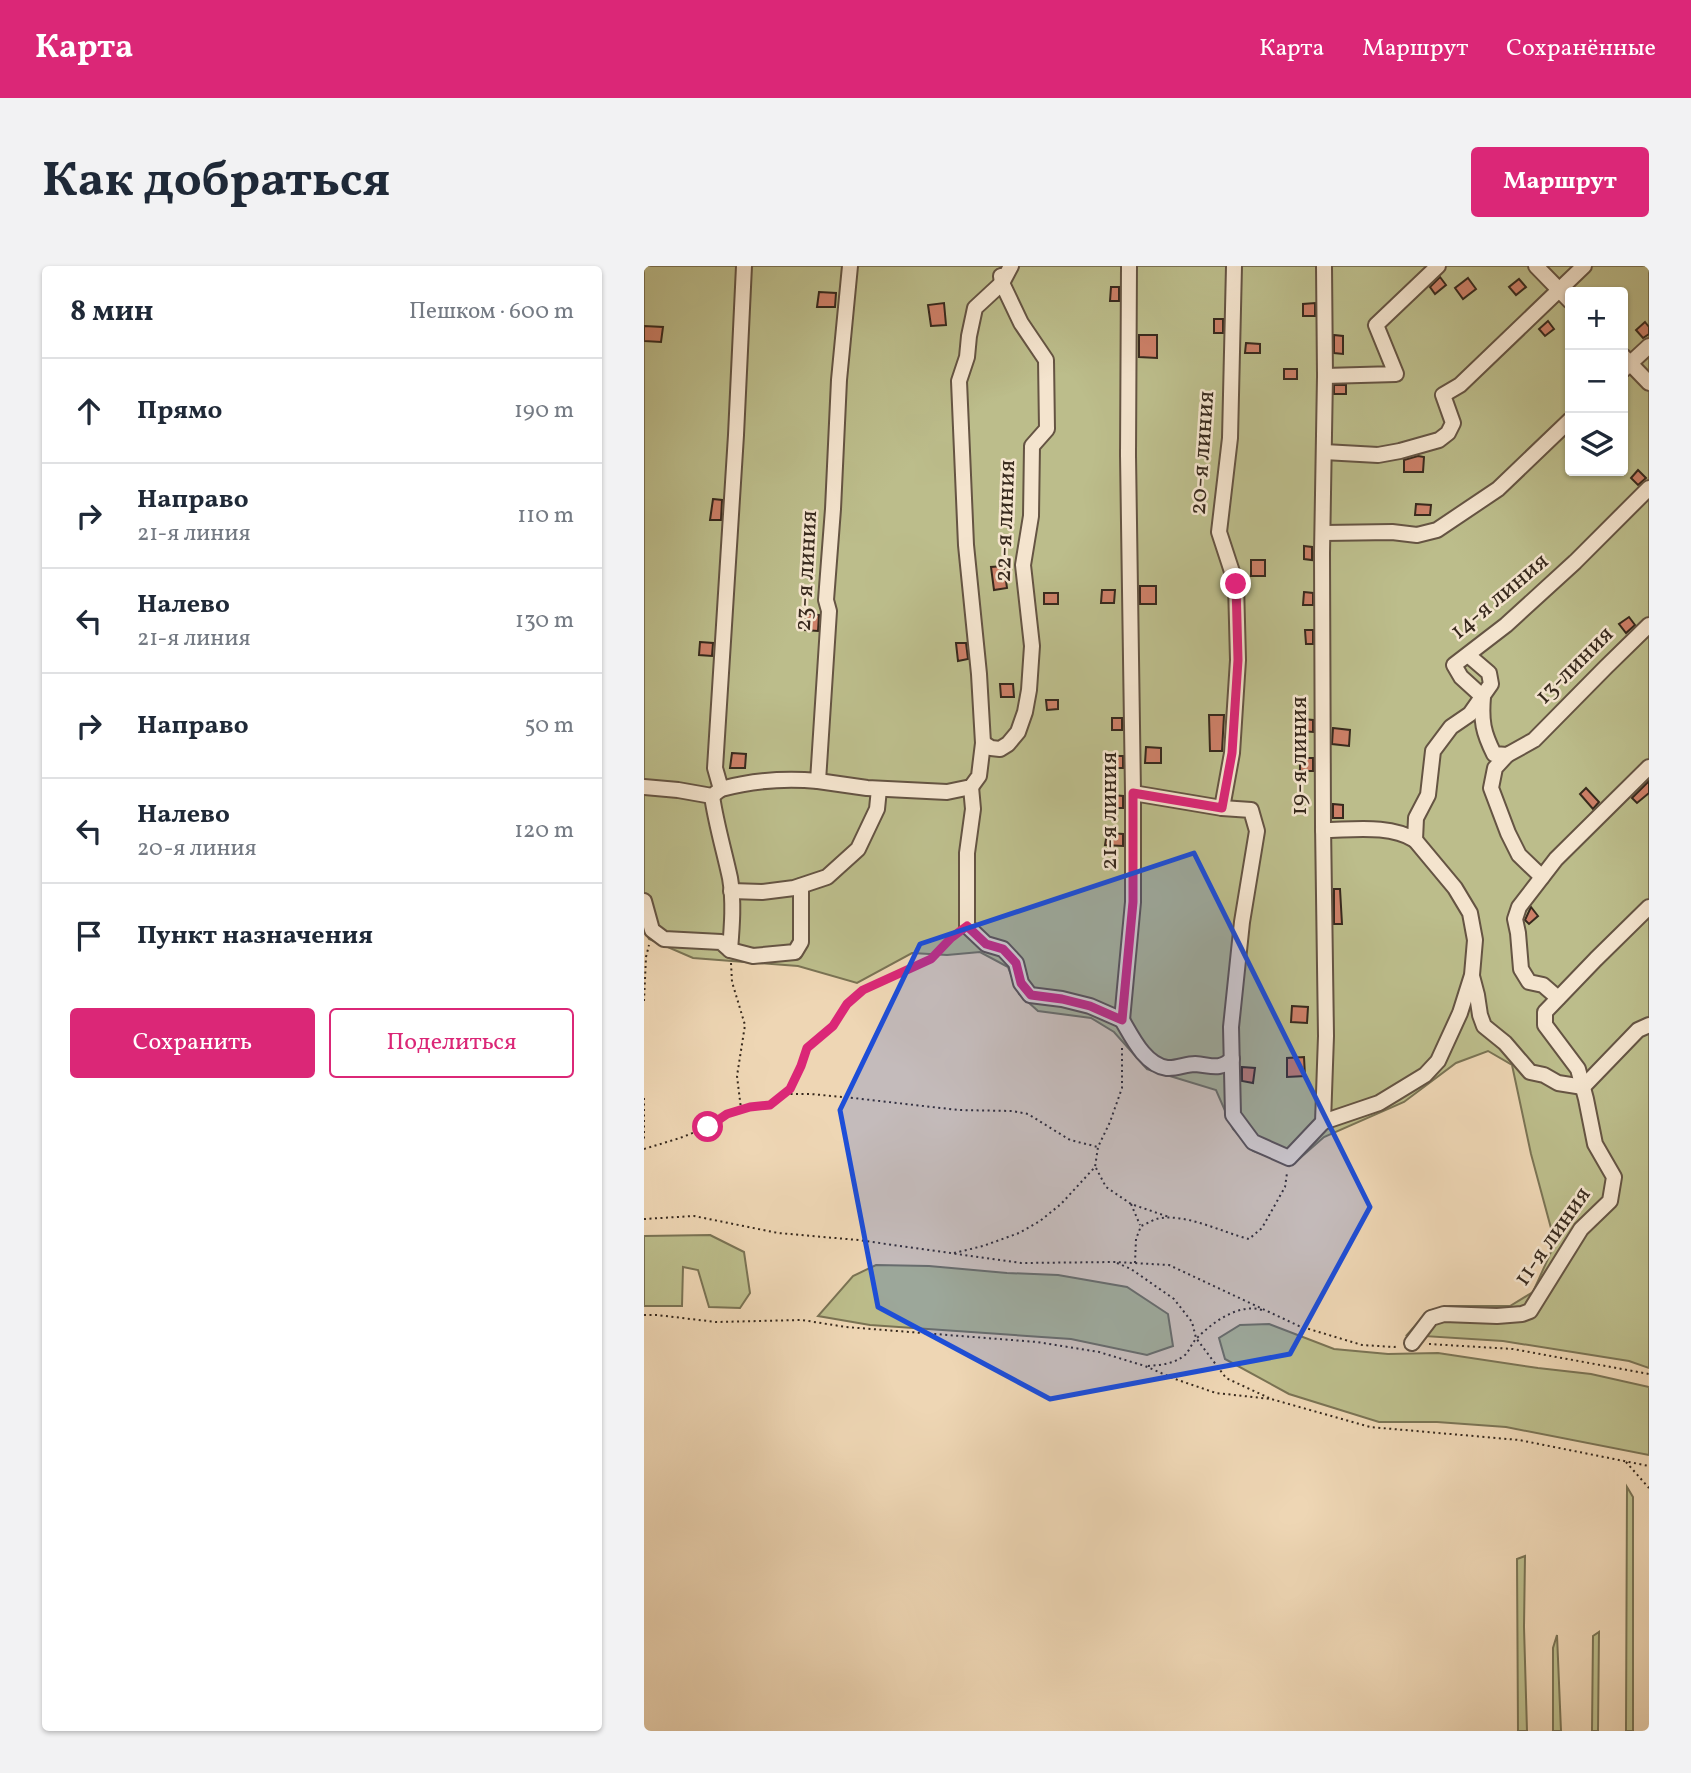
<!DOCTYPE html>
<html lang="ru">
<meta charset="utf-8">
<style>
:root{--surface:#fff;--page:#f2f2f3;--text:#1f2937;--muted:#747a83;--line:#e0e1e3;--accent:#db2777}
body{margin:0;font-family:Vollkorn,serif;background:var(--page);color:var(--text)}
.controls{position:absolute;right:21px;top:21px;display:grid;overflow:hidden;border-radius:7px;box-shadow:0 2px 5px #0004}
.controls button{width:63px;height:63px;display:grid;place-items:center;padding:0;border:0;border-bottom:2px solid var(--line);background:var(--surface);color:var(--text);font:35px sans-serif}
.stop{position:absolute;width:21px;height:21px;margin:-16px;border:5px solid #db2777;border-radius:50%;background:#fff}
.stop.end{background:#db2777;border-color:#fff;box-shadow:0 2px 7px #0008}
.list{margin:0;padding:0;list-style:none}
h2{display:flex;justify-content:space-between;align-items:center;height:91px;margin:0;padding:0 28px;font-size:30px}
h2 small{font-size:23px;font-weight:400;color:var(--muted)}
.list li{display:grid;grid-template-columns:46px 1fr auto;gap:21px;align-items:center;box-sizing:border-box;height:105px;padding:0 28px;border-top:2px solid var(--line)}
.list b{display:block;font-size:26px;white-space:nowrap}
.list p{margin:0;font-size:23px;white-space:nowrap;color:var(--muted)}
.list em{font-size:23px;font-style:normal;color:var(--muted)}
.actions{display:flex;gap:14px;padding:21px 28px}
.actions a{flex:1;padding:16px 0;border:2px solid var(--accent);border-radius:7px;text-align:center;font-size:24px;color:var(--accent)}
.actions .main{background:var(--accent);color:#fff}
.icon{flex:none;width:38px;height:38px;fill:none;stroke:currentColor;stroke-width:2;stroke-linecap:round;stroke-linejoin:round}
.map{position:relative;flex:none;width:1005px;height:1465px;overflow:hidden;border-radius:7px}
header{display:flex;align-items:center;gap:42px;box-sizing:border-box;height:98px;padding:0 35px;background:var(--accent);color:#fff}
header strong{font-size:33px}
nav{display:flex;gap:38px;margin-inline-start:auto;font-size:24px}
.intro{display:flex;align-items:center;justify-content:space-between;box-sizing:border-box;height:168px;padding:0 42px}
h1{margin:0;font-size:49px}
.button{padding:18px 32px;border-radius:7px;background:var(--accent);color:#fff;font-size:24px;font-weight:700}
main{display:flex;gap:42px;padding:0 42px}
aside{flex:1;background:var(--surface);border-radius:7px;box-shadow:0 2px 5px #0004}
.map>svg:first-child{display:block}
.green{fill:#bcbd8b;stroke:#7a7354;stroke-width:2;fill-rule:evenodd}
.building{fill:#cd8068;stroke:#37291d;stroke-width:2}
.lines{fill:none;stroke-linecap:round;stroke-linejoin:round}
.minor-casing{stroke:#655443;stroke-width:18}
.path{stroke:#37291d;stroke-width:2;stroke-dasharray:2 3.5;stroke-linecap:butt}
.minor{stroke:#f4e4ce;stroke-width:14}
.route{stroke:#db2777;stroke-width:9}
.marked{fill:#1d4ed8;fill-opacity:0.2;stroke:#1d4ed8;stroke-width:5;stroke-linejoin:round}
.labels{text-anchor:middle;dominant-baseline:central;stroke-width:5;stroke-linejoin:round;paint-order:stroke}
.street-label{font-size:24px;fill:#37291d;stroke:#f4e4ce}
</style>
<header>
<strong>Карта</strong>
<nav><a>Карта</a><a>Маршрут</a><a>Сохранённые</a></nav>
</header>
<div class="intro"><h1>Как добраться</h1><a class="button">Маршрут</a></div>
<main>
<aside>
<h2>8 мин<small>Пешком · 600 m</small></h2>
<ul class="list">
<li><svg class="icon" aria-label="ahead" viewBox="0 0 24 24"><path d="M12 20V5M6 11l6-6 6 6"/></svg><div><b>Прямо</b></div><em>190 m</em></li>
<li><svg class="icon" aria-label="right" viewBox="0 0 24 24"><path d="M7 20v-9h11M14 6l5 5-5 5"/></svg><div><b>Направо</b><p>21-я линия</p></div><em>110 m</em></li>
<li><svg class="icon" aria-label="left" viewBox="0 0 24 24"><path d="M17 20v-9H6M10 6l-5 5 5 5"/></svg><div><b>Налево</b><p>21-я линия</p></div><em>130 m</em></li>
<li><svg class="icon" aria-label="right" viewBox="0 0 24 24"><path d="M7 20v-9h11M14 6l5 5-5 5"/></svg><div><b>Направо</b></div><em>50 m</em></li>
<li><svg class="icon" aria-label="left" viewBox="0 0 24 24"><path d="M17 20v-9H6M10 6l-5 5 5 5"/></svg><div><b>Налево</b><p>20-я линия</p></div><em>120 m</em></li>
<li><svg class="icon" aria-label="arrive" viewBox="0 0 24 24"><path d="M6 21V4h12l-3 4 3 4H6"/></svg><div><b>Пункт назначения</b></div></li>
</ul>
<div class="actions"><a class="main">Сохранить</a><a>Поделиться</a></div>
</aside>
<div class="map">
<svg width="1005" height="1465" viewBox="0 0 1005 1465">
<rect width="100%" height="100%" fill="#eed6b4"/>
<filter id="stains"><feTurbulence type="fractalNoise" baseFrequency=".00286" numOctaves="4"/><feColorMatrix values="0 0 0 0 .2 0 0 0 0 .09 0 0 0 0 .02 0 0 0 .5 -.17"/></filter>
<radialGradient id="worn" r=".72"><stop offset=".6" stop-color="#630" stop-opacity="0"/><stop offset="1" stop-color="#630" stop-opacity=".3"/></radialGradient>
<g class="green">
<path d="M 0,0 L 1005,0 L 1005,1102 L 985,1095 L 859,1075 L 763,1069 L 784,1045 L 806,1040 L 866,1040 L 889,1026 L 911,977 L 887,888 L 868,799 L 844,785 L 812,797 L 760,836 L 680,871 L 648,899 L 609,885 L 589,863 L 572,824 L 503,803 L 470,766 L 447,752 L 394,745 L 375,728 L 364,701 L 336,686 L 303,689 L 268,687 L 213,717 L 154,700 L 49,692 L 5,673 L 0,663 ZM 926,26 L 979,26 L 979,205 L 926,205 Z"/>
<path d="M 66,969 L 100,986 L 106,1027 L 96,1042 L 65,1041 L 54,1004 L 39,1001 L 38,1040 L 0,1040 L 0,970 Z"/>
<path d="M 232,999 L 285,1000 L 363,1007 L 414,1009 L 483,1021 L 524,1048 L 529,1080 L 503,1089 L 427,1073 L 226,1059 L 174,1050 L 209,1010 Z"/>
<path d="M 625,1058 L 690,1083 L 744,1088 L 794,1087 L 894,1102 L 947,1108 L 1005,1121 L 1005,1189 L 862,1161 L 793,1156 L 735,1156 L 645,1128 L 581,1093 L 575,1072 L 596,1059 Z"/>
<path d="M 983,1221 L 989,1231 L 989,1465 L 982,1465 Z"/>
<path d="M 881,1290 L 880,1361 L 883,1465 L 874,1465 L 873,1293 Z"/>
<path d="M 955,1366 L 954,1465 L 948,1465 L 949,1370 Z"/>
<path d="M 913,1369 L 917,1465 L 909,1465 L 909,1382 Z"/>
</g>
<g class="building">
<path d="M 796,11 L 802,19 L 791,28 L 786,21 Z"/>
<path d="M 824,12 L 832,23 L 819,33 L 811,22 Z"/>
<path d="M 875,13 L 882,21 L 872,29 L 865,21 Z"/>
<path d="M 467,21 L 475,21 L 475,35 L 466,35 Z"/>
<path d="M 175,26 L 192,27 L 191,41 L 173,41 Z"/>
<path d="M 300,37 L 302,59 L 287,60 L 284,39 Z"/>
<path d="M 671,37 L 671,50 L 659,50 L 659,38 Z"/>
<rect x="570" y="53" width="9" height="14"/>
<path d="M 904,55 L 910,63 L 901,70 L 895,63 Z"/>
<path d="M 1001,56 L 1005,61 L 1005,68 L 999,72 L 992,64 Z"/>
<path d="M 0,60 L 19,61 L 17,76 L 0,75 Z"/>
<path d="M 495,69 L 513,69 L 513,92 L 495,91 Z"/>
<path d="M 690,69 L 699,70 L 699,88 L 690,87 Z"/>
<path d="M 602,77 L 616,78 L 616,87 L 601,87 Z"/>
<rect x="640" y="103" width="13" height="10"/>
<rect x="690" y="119" width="12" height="9"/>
<path d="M 774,190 L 780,191 L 779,206 L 760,206 L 760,194 Z"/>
<path d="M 994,204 L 1002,212 L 994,219 L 987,212 Z"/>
<path d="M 69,233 L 78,234 L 77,254 L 66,254 Z"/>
<path d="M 772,238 L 787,239 L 786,249 L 771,249 Z"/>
<path d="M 660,280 L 668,281 L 668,294 L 660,293 Z"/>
<rect x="607" y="294" width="14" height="16"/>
<path d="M 360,300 L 363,322 L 350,324 L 347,301 Z"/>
<rect x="496" y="320" width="16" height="18"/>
<path d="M 458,324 L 471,324 L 470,337 L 457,337 Z"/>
<path d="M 660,326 L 669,327 L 669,339 L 659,339 Z"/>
<rect x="400" y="327" width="14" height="11"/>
<path d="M 163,347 L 175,349 L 174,365 L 161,364 Z"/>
<path d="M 985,351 L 991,359 L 982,367 L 975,358 Z"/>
<path d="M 661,364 L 669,364 L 669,378 L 662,378 Z"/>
<path d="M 56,376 L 69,377 L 68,390 L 55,389 Z"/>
<path d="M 312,377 L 322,377 L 324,393 L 314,395 Z"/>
<path d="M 356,418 L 369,418 L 370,431 L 357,431 Z"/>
<path d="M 402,434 L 414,434 L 414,443 L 403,444 Z"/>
<path d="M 565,449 L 580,449 L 578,485 L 566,485 Z"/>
<rect x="468" y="452" width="10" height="12"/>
<path d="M 658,453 L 669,454 L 669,466 L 658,465 Z"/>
<path d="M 689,462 L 706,464 L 705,480 L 688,478 Z"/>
<path d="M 502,481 L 517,482 L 517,497 L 501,497 Z"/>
<path d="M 88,487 L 102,488 L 101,502 L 86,502 Z"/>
<rect x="469" y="490" width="10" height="12"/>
<rect x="656" y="492" width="13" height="13"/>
<path d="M 1005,515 L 1005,527 L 993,537 L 988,532 Z"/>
<path d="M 942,522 L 955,536 L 949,543 L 936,528 Z"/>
<path d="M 468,529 L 479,530 L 479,542 L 469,542 Z"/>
<path d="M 689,538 L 699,539 L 699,552 L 689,552 Z"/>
<path d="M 463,567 L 479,568 L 479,580 L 461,579 Z"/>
<path d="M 690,623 L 696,623 L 698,658 L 690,658 Z"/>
<path d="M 887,641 L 894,650 L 885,658 L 881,654 Z"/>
<path d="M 648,740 L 664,741 L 663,757 L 647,756 Z"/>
<path d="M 660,791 L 661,810 L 643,811 L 643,792 Z"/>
<path d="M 598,801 L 611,802 L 609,817 L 598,815 Z"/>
</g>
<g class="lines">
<defs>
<g id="minor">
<path d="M 892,0 L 926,35"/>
<path d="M 979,90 L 1005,117"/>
<path d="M 979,104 L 1005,80"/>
<path d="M 681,110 L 752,108 L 732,59 L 794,0"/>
<path d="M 680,186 L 734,189 L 756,185 L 795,174 L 804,167 L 809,157 L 799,129 L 816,119 L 940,0"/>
<path d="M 1005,222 L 931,296 L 862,359 L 810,399 L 817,411 L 839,431 C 837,455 839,466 850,488 L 863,489 L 890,474 L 962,401 L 1005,359"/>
<path d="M 680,267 L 748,266 L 773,269 L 793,264 L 854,223 L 926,154"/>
<path d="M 339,477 L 347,482 L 356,483 L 364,478 L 374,466 L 381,446 L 385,424 L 388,380 L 379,299 L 387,250 L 388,180 L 403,163 L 402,94 L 377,57 L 358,17 L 357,10"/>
<path d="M 863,489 L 851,502 L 847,522 L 864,567 L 875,589 L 898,611"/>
<path d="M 174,515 L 223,522 L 303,526 L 327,521 L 335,510 L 339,477 L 335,408 L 322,279 L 315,115 L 323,91 L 325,70 L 331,42 L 358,17 L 367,0"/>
<path d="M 0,521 L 34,524 L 68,530 L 77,523 L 71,502 L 92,169 L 100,0"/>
<path d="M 327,521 L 329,543 L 323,587 L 323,660 L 342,678 L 359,683 L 372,697 L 377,717 L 386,729 L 418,733 L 446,740 L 478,754 L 489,636 L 489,527 L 484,189 L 485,0"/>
<path d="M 77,523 C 110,514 140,512 174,515 L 185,345 L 182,334 L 189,243 L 195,114 L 206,0"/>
<path d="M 489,527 L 578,542 L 607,544 L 613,565 L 598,656 L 587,761 L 589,849 L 609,876 L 645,892 L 679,856 L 682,770 L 679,559 L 678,287 L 681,110 L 680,0"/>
<path d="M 68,530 C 72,558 80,584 86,612 C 90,635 88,660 86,684"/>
<path d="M 578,542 L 588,487 L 594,394 L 592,318 L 575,266 L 586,172 L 590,0"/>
<path d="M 679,564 C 708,564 745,558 771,574 L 772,552 L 784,529 L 789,485 L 807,461 L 826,448 L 847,418 L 845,407 L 824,389"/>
<path d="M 87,625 L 118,626 L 150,622 L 183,611 L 214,583 L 233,543 L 235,523"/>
<path d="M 0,635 L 8,664 L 20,673 L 77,676 L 86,684 L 109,690 L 151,686 L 157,676 L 157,620"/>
<path d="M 828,710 L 833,729 L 836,749 L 840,760 L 861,777 L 886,806 L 900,809 L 914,817 L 939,821 L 994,764 L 1005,759"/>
<path d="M 914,732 L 899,719 L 885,716 L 877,703 L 874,667 L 871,653 L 875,641 L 912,593 L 1005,501"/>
<path d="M 478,754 C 488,771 501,799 523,802 C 532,803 542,798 551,798 C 567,799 575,805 588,793"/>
<path d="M 679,856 L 735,837 L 781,809 L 794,795 L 816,747 L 828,709 L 831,674 L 826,647 L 811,622 L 771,574"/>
<path d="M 768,1077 L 787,1052 L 800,1048 L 853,1050 L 878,1048 L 886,1045 L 937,963 L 966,935 L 970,911 L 951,878 L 942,833 L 934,803 L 901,759 L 901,746 L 952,693 L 1005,641"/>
</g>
</defs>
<use href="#minor" class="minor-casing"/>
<g class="path">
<path d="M 87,697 L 88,716 L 101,759 L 93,810 L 97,843"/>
<path d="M 0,735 L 2,691 L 5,679"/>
<path d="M 141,828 L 167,828 L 209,832 L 314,844 L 368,845 L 384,848 L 426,874 L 454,881"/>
<path d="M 0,832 L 0,873"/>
<path d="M 0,883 L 36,872 L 64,861 L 83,848 L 106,841 L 126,839 L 146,823 L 157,800 L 163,782 L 189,760 L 203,739 L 219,724 L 287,693 L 311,669"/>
<path d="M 452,902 L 462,921 L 487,938 L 525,951"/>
<path d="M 487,938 L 496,959"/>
<path d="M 0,953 L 50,950 L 134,967 L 214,974 L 377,997 L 472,996 L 525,999 L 655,1060 L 718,1079 L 750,1081 L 755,1080"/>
<path d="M 310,987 L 339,980 L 375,967 L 396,955 L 417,938 L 451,901 L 454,881 L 466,856 L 478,822 L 478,780"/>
<path d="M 473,997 L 487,1003 L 530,1033 L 548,1056 L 552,1072 L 582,1112 L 625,1132"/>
<path d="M 491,997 L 492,973 L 497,960 C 502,958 507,955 512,953 C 540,946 577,966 605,973 L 618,962 L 641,921 L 643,907"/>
<path d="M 0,1049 L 13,1049 L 72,1056 L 158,1054 L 202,1061 L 393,1076 L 455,1086 L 501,1100 L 531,1113 L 572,1127 L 627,1133 L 726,1161 L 875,1174 L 1005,1200"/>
<path d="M 785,1078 L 869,1083 L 1005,1108"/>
<path d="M 504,1100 C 517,1099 530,1098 541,1089 C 546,1084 548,1076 554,1071 C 569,1056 595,1037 618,1044"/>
<path d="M 982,1196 L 1005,1222"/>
</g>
<use href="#minor" class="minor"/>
</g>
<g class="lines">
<path class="route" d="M 64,861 L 83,848 L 106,841 L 126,839 L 146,823 L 157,800 L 163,782 L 189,760 L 203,738 L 219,724 L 287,693 L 307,672 L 323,660 L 342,678 L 359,683 L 372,697 L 377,717 L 387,729 L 418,733 L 446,740 L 478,754 L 489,636 L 489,527 L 578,542 L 588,487 L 594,394 L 592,318"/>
</g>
<path class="marked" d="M 550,587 L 726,941 L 646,1088 L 406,1133 L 234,1041 L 196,844 L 276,678 Z"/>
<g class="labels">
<g class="street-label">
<text transform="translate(559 187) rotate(-86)">20-я линия</text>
<text transform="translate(362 255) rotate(-88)">22-я линия</text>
<text transform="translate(163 305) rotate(-87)">23-я линия</text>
<text transform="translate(856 331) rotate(-40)">14-я линия</text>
<text transform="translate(931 400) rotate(-45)">13-линия</text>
<text transform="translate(656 490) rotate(-90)">19-я линия</text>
<text transform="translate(466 545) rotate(-90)">21-я линия</text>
<text transform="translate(909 971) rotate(-55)">11-я линия</text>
</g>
</g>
<rect width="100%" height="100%" filter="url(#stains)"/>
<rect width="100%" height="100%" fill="url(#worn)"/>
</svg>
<div class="controls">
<button>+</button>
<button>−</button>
<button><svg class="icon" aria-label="layers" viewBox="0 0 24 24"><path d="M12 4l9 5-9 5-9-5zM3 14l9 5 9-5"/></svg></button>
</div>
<div class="stop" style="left:64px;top:861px"></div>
<div class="stop end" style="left:592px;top:318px"></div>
</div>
</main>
